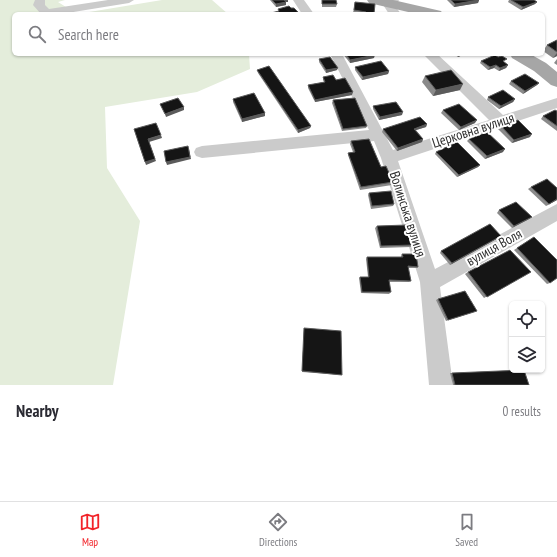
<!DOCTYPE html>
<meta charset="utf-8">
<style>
:root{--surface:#fff;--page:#f2f2f3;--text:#2b2b33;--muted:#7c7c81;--line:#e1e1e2;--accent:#f22329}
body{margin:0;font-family:"PT Sans Narrow",sans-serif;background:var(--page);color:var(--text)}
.controls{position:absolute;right:12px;bottom:12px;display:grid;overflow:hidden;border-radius:6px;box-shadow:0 1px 3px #0004}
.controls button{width:36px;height:36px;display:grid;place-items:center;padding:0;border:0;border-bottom:1px solid var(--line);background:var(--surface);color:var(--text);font:20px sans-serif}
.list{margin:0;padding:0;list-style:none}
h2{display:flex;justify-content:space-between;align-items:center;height:52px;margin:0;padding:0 16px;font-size:17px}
h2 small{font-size:13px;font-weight:400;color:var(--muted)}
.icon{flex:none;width:22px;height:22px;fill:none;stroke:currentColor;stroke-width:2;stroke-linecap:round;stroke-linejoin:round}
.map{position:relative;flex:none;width:557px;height:385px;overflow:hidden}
.search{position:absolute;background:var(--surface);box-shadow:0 1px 3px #0004;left:12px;right:12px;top:12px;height:44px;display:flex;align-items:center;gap:10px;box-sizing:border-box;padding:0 14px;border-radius:6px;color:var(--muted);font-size:15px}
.sheet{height:116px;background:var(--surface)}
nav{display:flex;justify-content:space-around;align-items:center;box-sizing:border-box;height:56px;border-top:1px solid var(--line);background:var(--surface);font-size:11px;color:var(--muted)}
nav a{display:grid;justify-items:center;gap:2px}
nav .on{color:var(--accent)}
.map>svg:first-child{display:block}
.green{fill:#e4eddb}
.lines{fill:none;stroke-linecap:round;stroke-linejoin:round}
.minor{fill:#cbcbcb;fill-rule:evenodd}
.major{fill:#a6a6a6;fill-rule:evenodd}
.wall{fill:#8a8a8a}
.shaded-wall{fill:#5b5b5b}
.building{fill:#151515;stroke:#5b5b5b}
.labels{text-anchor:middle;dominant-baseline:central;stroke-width:4;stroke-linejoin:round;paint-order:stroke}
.street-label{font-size:14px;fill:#2e2e2e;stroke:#fff}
</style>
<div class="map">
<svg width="557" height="385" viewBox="0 0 557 385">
<rect width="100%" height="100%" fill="#fff"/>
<path class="green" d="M 0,0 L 65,0 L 58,2 L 77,14 L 162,0 L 212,0 L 228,14 L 14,14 L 14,54 L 249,54 L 250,69 L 197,92 L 105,107 L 107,168 L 140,221 L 113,385 L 0,385 Z"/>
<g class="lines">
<g class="minor">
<path d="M 35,0 L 45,0 L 45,5 L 49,9 L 108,0 L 134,0 L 129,3 L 61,14 L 41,14 L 33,5 Z"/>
<path d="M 293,0 L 304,0 L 314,14 L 302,14 Z"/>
<path d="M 380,0 L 399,0 L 398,2 L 393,3 L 401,14 L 389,14 Z"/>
<path d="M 330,54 L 342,54 L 393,150 L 489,120 L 423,54 L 437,54 L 503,115 L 557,98 L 557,108 L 398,161 L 435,269 L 557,204 L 557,221 L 440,287 L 453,385 L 429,385 L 420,282 L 381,158 L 374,141 L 202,158 L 196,156 L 194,152 L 196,148 L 202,146 L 369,130 Z"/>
</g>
<g class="major">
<path d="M 367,0 L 393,0 L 441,11 L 443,14 L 417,14 L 369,3 Z"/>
<path d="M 510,54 L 530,54 L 546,63 L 557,72 L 557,87 L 551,85 L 534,71 L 512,58 Z"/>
</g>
</g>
<g class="wall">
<path d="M 270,0 L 288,0 L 288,2 L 286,2 L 286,5 L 276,7 Z"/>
<path d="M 322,0 L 337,4 L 336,7 L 322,7 Z"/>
<path d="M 447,0 L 479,0 L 478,3 L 454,7 Z"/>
<path d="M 509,0 L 534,0 L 537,2 L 535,4 L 521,10 L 508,2 Z"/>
<path d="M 355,2 L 374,14 L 353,13 Z"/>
<path d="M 557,40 L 557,56 L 553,58 L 543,51 L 547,45 Z"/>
<path d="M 343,54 L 374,54 L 374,58 L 350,63 Z"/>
<path d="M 454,54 L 465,54 L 458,57 Z"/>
<path d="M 319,59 L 337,70 L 326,73 L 319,62 Z"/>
<path d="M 557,59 L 557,65 L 554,63 Z"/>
<path d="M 481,61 L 508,65 L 506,68 L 499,71 L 494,68 L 488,70 L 480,63 Z"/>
<path d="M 355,67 L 389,71 L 388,74 L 362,80 L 355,70 Z"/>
<path d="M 257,70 L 311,126 L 310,128 L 298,133 L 258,73 Z"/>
<path d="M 425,76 L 460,90 L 433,96 L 422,82 Z"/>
<path d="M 323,77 L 336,80 L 352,95 L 315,102 L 308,88 L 308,85 L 324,82 L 323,80 Z"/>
<path d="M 511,81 L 539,83 L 537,85 L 523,94 L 509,84 Z"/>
<path d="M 488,97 L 515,99 L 513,102 L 499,109 L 487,100 Z"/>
<path d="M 233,99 L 265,113 L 265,116 L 242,122 L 233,102 Z"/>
<path d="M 333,100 L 367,126 L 366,128 L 342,131 L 332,103 Z"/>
<path d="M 373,106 L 402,115 L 379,120 L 373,109 Z"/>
<path d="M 443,110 L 475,123 L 459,130 L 441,113 Z"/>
<path d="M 557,111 L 557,131 L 541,119 L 543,116 Z"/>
<path d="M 427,124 L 426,127 L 416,130 L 423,139 L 422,142 L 397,151 L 382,132 L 383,129 Z"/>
<path d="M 501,126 L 530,137 L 512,143 L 498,129 Z"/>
<path d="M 469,139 L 503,152 L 485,159 L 467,141 Z"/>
<path d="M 351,141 L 381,167 L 393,182 L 392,185 L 360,190 L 348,155 L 348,153 L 353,152 L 350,144 Z"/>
<path d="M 436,152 L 480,165 L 478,167 L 457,177 L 435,154 Z"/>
<path d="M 531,187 L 557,188 L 557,200 L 546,206 L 528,189 Z"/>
<path d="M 369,193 L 394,204 L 393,206 L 371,209 L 368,195 Z"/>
<path d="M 499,210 L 532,217 L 529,219 L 512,228 L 497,213 Z"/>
<path d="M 377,226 L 412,245 L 411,247 L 380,248 L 375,228 Z"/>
<path d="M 534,237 L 550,283 L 547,284 L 514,250 Z"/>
<path d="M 498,238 L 450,265 L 440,253 L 441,251 Z"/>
<path d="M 402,254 L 418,267 L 417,268 L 408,268 L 411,281 L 409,282 L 389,282 L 391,292 L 389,294 L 361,293 L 359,278 L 360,277 L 368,277 L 366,259 L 367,257 L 401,257 L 401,256 Z"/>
<path d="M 468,272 L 531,272 L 484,298 L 465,274 Z"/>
<path d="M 438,299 L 474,312 L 446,321 L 436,300 Z"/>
<path d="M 304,329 L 342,375 L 341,375 L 302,372 Z"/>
<path d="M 450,373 L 452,373 L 529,385 L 453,385 Z"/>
</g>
<g class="shaded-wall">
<path d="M 284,0 L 288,0 L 288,2 L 286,2 L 286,5 L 276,7 L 276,4 Z"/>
<path d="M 479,0 L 478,3 L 454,7 L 455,4 Z"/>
<path d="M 537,2 L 535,4 L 521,10 L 523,7 Z"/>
<path d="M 557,53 L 557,56 L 553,58 Z"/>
<path d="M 459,54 L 465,54 L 458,57 Z"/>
<path d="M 375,55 L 374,58 L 350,63 L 350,60 Z"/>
<path d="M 496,65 L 494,68 L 488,70 L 490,67 Z"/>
<path d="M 508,65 L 506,68 L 499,71 L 500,68 Z"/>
<path d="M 338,68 L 337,70 L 326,73 L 326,70 Z"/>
<path d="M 389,71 L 388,74 L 362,80 L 363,77 Z"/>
<path d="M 539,83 L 537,85 L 523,94 L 525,91 Z"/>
<path d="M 463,84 L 460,90 L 433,96 L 436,90 Z"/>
<path d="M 353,92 L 352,95 L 315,102 L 315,100 Z"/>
<path d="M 515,99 L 513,102 L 499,109 L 501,106 Z"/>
<path d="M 184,107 L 184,110 L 166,117 L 165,114 Z"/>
<path d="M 403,112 L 402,115 L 379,120 L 380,117 Z"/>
<path d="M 265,113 L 265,116 L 242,122 L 242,119 Z"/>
<path d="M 477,120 L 475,123 L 459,130 L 461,127 Z"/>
<path d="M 427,124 L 426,127 L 413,131 L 414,129 Z"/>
<path d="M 311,126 L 310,128 L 298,133 L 298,130 Z"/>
<path d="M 532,134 L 530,137 L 512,143 L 514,140 Z"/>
<path d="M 161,135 L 162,138 L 149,142 L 156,161 L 146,165 L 145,162 L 148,139 Z"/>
<path d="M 423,139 L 422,142 L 397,151 L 398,148 Z"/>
<path d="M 189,149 L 191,159 L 167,165 L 166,162 Z"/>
<path d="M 505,149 L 503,152 L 485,159 L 487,156 Z"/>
<path d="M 480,165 L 478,167 L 457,177 L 459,175 Z"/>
<path d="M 557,199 L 557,200 L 546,206 L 549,204 Z"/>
<path d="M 532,217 L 529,219 L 512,228 L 514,226 Z"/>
<path d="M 501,236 L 498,238 L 450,265 L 452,263 Z"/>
</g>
<g class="building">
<path d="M 272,0 L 284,0 L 286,2 L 276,4 Z"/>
<path d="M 322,0 L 336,0 L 337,4 L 322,4 Z"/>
<path d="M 451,0 L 479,0 L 455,4 Z"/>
<path d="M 511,0 L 534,0 L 537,2 L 523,7 Z"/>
<path d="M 355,2 L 375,4 L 374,14 L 366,14 L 366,12 L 354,10 Z"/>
<path d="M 289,6 L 291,8 L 294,8 L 298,12 L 293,13 L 294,14 L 271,14 L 271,13 L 279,11 L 278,9 Z"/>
<path d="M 557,40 L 557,52 L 547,45 Z"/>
<path d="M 346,54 L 374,54 L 375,55 L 350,60 Z"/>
<path d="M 495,55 L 498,57 L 502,56 L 507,59 L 503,61 L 508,65 L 500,68 L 496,65 L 490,67 L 481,61 Z"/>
<path d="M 330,57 L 338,68 L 326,70 L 319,59 Z"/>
<path d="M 381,61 L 389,71 L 363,77 L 355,67 Z"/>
<path d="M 269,66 L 311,126 L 298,130 L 257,70 Z"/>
<path d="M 451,70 L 463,84 L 436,90 L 425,76 Z"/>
<path d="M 525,74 L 539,83 L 525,91 L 511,81 Z"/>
<path d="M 333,75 L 336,80 L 345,78 L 353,92 L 315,100 L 308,85 L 325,82 L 323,77 Z"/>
<path d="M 503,90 L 515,99 L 501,106 L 488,97 Z"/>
<path d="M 254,93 L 265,113 L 242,119 L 233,99 Z"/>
<path d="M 178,98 L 184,107 L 165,114 L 160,104 Z"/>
<path d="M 355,98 L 367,126 L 343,129 L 333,100 Z"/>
<path d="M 396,102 L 403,112 L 380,117 L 373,106 Z"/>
<path d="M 459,104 L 477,120 L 461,127 L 443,110 Z"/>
<path d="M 555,110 L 557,111 L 557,126 L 543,116 Z"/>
<path d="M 420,117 L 427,124 L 414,129 L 423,139 L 398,148 L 383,129 Z"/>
<path d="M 518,120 L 532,134 L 514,140 L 501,126 Z"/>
<path d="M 156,123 L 161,135 L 148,139 L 155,159 L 145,162 L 134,129 Z"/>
<path d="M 487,132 L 505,149 L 487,156 L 469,139 Z"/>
<path d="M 369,139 L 381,167 L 386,166 L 393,182 L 361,187 L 348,153 L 355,152 L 351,141 Z"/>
<path d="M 457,142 L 480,165 L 459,175 L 436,152 Z"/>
<path d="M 188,146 L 190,157 L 166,162 L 164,151 Z"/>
<path d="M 547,179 L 557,188 L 557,199 L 549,204 L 531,187 Z"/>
<path d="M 391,191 L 394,204 L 372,206 L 369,193 Z"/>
<path d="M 516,202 L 532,217 L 514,226 L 499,210 Z"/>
<path d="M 490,224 L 501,236 L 452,263 L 441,251 Z"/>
<path d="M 407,225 L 412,245 L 381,246 L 377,226 Z"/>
<path d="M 534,237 L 557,260 L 557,278 L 550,283 L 517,248 Z"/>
<path d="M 510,250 L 531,272 L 487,297 L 468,272 Z"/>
<path d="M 402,254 L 416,254 L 418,267 L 408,266 L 411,281 L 389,280 L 391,292 L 362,292 L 360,277 L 369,277 L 367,257 L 403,257 Z"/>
<path d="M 465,291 L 477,311 L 448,320 L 438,299 Z"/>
<path d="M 304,328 L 341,331 L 342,375 L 302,371 Z"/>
<path d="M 524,370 L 529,385 L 455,385 L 452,373 Z"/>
</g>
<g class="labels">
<g class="street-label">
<text transform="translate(473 130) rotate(-18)">Церковна вулиця</text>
<text transform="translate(408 214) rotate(72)">Волинська вулиця</text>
<text transform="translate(494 247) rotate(-29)">вулиця Воля</text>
</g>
</g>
</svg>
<div class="controls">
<button><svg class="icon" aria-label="locate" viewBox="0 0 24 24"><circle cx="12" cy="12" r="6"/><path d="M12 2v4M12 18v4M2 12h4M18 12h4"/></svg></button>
<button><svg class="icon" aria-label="layers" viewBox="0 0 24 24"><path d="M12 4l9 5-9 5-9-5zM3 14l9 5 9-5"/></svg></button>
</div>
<div class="search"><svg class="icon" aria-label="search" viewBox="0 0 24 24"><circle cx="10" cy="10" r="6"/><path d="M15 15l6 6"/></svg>Search here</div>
</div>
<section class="sheet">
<h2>Nearby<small>0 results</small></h2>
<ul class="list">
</ul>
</section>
<nav>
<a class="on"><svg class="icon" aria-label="map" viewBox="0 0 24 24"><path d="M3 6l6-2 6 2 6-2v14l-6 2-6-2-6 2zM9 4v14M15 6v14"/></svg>Map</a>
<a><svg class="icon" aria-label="directions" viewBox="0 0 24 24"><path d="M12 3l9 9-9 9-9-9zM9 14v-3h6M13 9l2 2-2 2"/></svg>Directions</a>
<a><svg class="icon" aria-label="saved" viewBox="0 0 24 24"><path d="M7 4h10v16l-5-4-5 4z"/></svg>Saved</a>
</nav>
